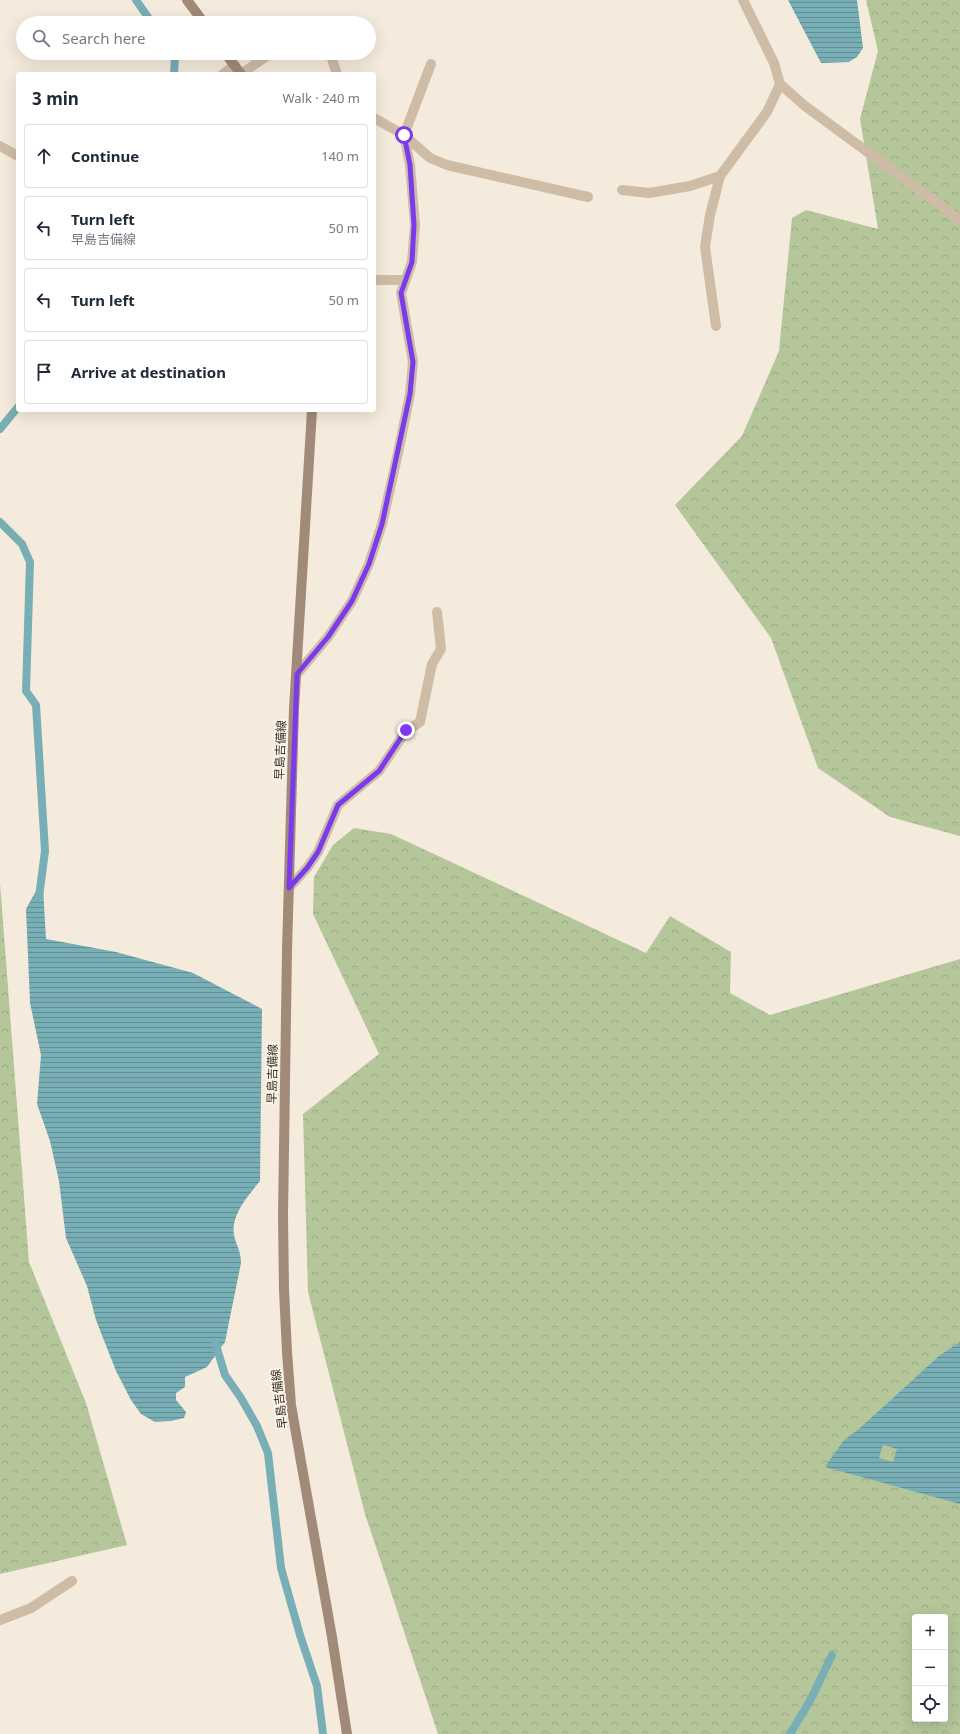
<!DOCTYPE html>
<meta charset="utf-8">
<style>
:root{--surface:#fff;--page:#f2f2f3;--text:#1f2937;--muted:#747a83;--line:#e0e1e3}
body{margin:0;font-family:"Noto Sans","Noto Sans JP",sans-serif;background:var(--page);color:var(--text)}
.controls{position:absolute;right:12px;bottom:12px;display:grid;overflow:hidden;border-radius:4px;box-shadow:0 4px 16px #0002}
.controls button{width:36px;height:36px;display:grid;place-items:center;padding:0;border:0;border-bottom:1px solid var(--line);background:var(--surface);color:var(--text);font:20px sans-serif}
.stop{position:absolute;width:12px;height:12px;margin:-9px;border:3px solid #7c3aed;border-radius:50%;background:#fff}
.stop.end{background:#7c3aed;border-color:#fff;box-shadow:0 1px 4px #0008}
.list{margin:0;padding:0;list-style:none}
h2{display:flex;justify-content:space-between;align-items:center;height:52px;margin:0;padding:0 16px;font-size:17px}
h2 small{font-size:13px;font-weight:400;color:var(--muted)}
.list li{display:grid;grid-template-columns:26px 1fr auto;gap:12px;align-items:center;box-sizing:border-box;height:64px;margin:0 8px 8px;padding:0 8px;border:1px solid var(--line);border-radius:4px}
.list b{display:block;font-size:15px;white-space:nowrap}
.list p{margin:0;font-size:13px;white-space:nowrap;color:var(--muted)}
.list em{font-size:13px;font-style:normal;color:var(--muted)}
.icon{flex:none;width:22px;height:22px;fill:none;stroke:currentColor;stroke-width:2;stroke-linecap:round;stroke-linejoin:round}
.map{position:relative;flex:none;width:960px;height:1734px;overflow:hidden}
.search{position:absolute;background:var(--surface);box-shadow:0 4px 16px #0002;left:16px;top:16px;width:360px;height:44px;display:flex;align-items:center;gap:10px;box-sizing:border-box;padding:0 14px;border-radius:22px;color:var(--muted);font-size:15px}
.panel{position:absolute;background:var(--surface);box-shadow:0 4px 16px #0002;left:16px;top:72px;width:360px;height:340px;border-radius:4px}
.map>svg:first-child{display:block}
.forest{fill:url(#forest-crowns);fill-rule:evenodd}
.water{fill:url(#water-rules);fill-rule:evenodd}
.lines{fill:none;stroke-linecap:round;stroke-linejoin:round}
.stream{stroke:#78aeb5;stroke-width:8}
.street{stroke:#cebca7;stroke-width:10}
.secondary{stroke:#a28a78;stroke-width:10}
.route{stroke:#7c3aed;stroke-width:5}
.labels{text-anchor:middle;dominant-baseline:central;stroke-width:3.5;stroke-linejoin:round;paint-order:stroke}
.street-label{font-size:12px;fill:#3a2f28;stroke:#fcf5e9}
</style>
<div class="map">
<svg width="960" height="1734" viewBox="0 0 960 1734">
<defs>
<pattern id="forest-crowns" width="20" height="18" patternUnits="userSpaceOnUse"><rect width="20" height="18" fill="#b4c69a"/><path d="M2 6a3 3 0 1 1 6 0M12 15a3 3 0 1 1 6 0" fill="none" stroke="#9caa85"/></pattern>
<pattern id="water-rules" width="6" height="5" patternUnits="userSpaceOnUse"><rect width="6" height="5" fill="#78aeb5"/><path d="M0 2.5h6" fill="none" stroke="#638e93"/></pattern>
</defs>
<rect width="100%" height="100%" fill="#f5ebdc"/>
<g class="forest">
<path d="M 866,0 L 960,0 L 960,836 L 890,817 L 818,768 L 771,638 L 675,505 L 742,436 L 779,351 L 792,218 L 806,210 L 878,229 L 860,119 L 878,51 Z"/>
<path d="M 354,828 L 391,834 L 646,953 L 670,916 L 731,952 L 730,993 L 770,1015 L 960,959 L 960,1734 L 438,1734 L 365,1514 L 308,1292 L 303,1114 L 379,1054 L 313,914 L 314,877 L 333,845 ZM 915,1617 L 945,1617 L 945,1719 L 915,1719 Z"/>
<path d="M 0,883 L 29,1262 L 86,1403 L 127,1545 L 0,1574 Z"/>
</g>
<g class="water">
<path d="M 788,0 L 857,0 L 863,48 L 857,57 L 849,62 L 821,63 Z"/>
<path d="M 43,887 L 46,939 L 116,952 L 193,973 L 262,1009 L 260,1181 C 247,1197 228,1218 235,1239 C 238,1249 241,1253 241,1263 L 225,1342 L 207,1367 L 185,1377 L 185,1387 L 176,1393 L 176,1400 L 186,1412 L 184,1418 L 171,1421 L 155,1422 L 141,1414 L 131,1400 L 116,1371 L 96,1320 L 87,1286 L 66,1238 L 59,1181 L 50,1141 L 37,1104 L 41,1055 L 30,1003 L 26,909 L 36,891 Z"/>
<path d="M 960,1342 L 960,1504 L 825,1467 L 844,1440 L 859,1429 L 939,1356 ZM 883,1445 L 897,1449 L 893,1462 L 879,1458 Z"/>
</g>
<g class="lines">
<g class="stream">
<path d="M 136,0 L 152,23"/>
<path d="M 174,53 L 175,57 L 174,74"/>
<path d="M 0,429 L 18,407"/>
<path d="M 0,522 L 22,544 L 30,562 L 26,691 L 36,705 L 45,851 L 39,897"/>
<path d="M 215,1342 L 225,1375 L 241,1398 L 257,1426 L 268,1453 L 281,1568 L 300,1635 L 317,1686 L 323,1734"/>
<path d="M 790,1734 L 811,1699 L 832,1655"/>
</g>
<g class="street">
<path d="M 330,53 L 337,74"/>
<path d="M 223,74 L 235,65"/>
<path d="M 241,74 L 271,53"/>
<path d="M 780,84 L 805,106 L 960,220"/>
<path d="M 374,118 L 404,135 L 430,158 L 447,165 L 588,197"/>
<path d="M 0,146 L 18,156"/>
<path d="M 622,190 L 649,193 L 690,186 L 720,176"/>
<path d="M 374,280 L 405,280"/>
<path d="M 716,326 L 705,247 L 710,215 L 720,176 L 767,112 L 780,84 L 774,63 L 743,0"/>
<path d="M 297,674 L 328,637 L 352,601 L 369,564 L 382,524 L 398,453 L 410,394 L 413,362 L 401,293 L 412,262 L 415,225 L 410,165 L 404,135 L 431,64"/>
<path d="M 289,888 L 307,868 L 318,852 L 338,805 L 379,771 L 406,731 L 420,722 L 432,664 L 441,649 L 437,612"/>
<path d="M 0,1620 L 31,1608 L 72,1581"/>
</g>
<g class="secondary">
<path d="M 187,0 L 204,23"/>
<path d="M 225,53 L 241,74"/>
<path d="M 312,410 L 294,709 L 287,950 L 283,1215 L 284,1290 L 287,1352 L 291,1405 L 332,1637 L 347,1734"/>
</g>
</g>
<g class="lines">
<path class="route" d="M 404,135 L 410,165 L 414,225 L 412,262 L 401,293 L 413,362 L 410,394 L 382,524 L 369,564 L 352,601 L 328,637 L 297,674 L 289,888 L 307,868 L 318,852 L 338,805 L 379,771 L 406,730"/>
</g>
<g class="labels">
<g class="street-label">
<text transform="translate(280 750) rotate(-88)">早島吉備線</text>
<text transform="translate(272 1074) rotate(-89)">早島吉備線</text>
<text transform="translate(279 1399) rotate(-97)">早島吉備線</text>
</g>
</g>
</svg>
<div class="controls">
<button>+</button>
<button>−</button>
<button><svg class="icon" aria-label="locate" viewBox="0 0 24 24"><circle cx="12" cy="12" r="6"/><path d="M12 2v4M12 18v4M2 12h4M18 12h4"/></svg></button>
</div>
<div class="stop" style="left:404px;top:135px"></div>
<div class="stop end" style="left:406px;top:730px"></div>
<div class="search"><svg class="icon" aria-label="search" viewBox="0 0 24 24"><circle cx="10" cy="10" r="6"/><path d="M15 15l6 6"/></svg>Search here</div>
<section class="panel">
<h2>3 min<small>Walk · 240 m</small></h2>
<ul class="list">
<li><svg class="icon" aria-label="ahead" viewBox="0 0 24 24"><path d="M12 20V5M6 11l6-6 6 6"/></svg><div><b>Continue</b></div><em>140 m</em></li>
<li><svg class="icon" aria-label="left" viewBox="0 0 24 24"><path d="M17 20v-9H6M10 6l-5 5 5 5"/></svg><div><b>Turn left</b><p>早島吉備線</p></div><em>50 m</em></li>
<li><svg class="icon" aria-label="left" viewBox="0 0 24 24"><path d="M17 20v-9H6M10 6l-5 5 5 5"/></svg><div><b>Turn left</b></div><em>50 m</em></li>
<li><svg class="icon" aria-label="arrive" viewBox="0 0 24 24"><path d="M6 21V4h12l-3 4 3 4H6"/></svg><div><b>Arrive at destination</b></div></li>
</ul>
</section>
</div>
